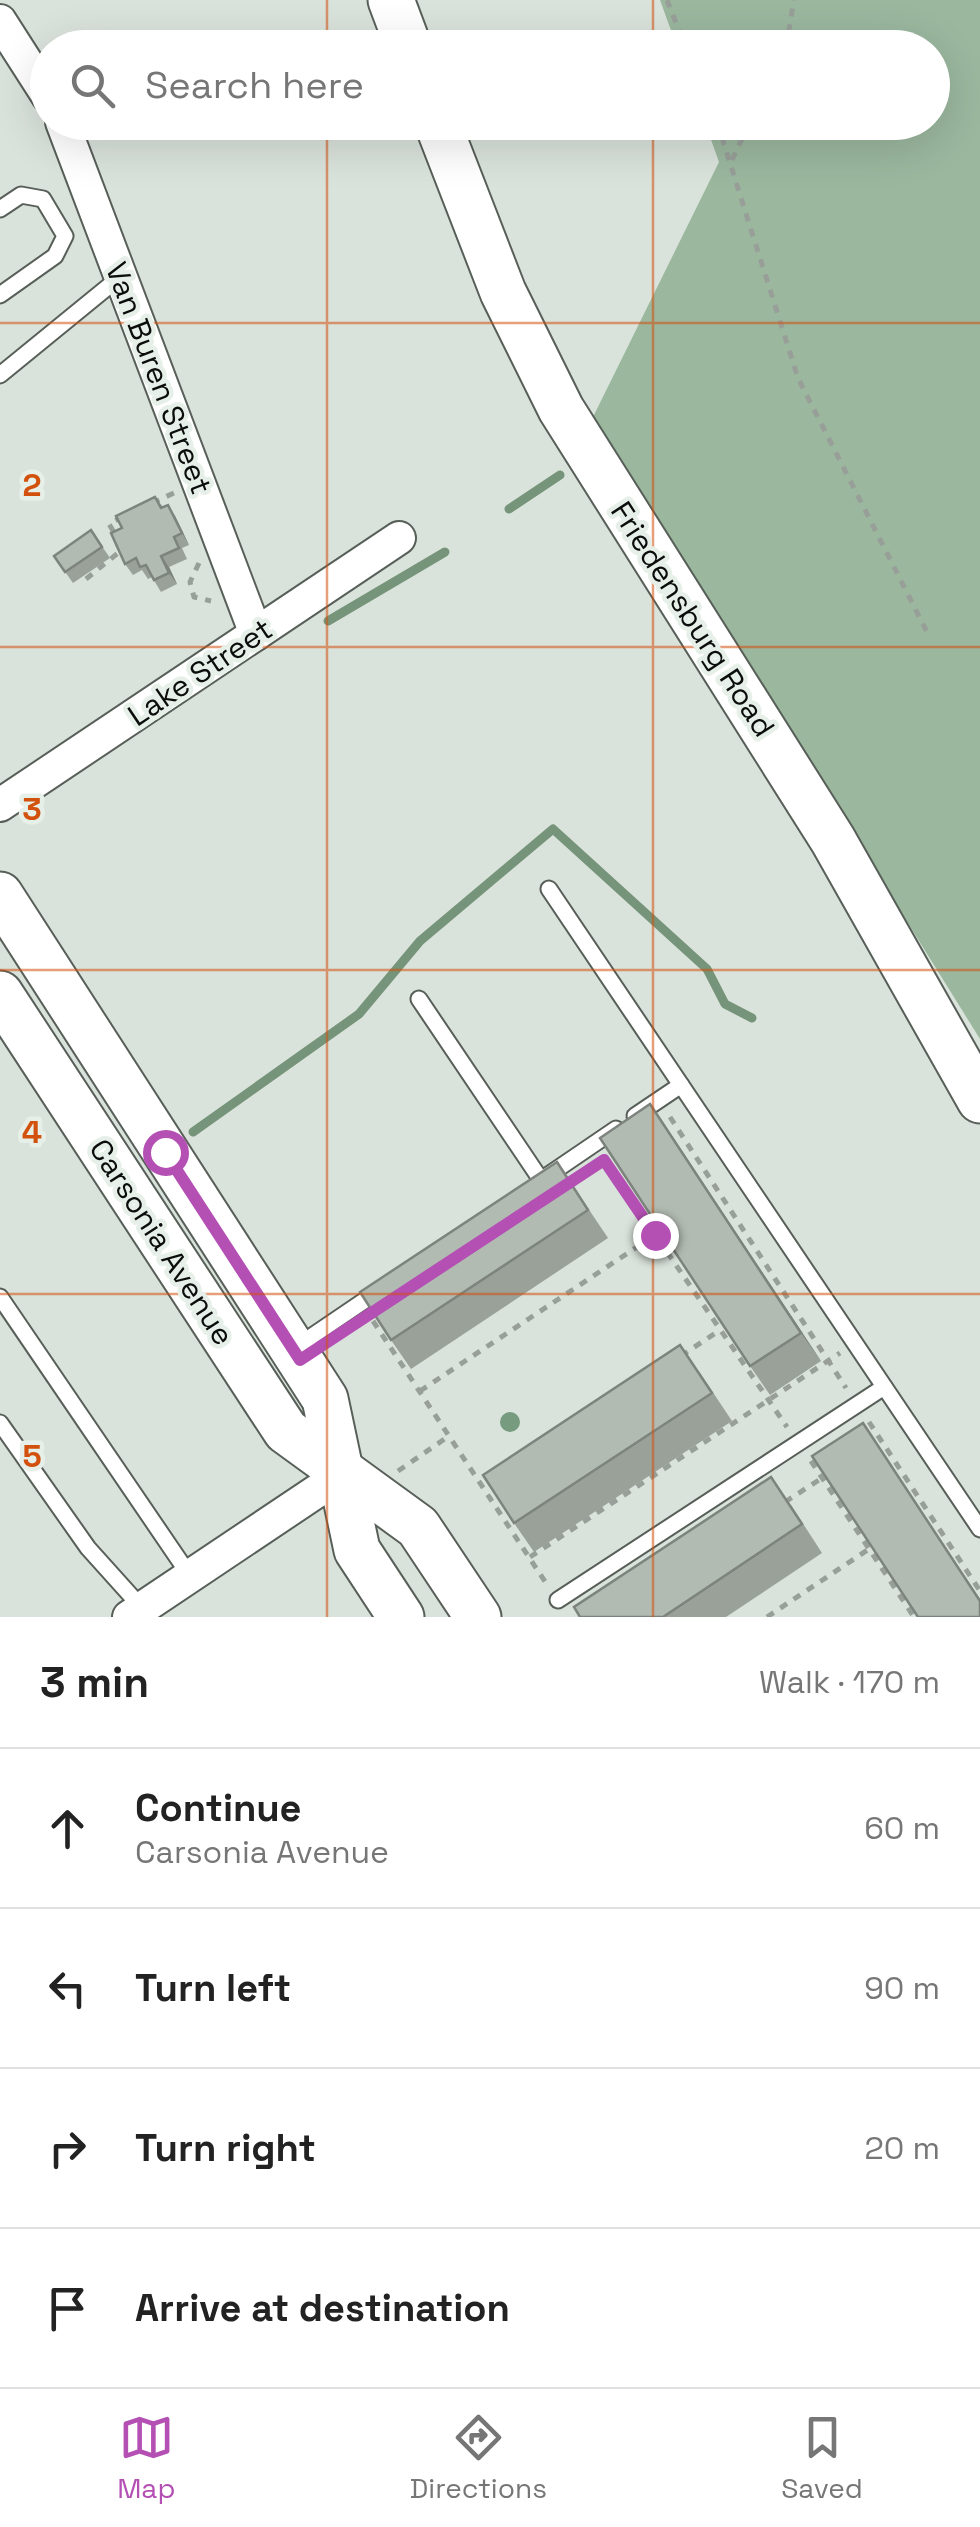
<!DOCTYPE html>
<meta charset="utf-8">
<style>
:root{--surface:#fff;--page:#f6f6f6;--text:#222;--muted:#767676;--line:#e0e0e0;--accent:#b44fb4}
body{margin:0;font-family:"Space Grotesk",sans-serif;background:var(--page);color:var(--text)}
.stop{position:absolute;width:30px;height:30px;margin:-22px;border:8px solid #b44fb4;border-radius:50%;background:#fff}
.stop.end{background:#b44fb4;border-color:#fff;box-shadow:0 2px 10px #0008}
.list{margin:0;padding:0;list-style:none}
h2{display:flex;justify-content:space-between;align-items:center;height:130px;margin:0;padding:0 40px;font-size:42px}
h2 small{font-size:32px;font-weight:400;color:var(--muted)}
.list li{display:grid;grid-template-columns:65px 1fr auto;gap:30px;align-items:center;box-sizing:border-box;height:160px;padding:0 40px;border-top:2px solid var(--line)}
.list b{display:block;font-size:38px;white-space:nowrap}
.list p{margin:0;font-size:32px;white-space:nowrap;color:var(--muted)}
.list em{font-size:32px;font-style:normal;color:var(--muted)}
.icon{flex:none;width:55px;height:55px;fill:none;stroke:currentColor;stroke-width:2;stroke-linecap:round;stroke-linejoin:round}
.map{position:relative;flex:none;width:980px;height:1617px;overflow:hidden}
.search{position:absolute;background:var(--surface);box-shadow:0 10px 40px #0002;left:30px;right:30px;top:30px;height:110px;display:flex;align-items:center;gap:25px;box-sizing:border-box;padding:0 35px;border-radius:55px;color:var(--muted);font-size:38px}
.sheet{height:770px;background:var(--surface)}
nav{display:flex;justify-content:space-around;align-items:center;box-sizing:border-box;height:140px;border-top:2px solid var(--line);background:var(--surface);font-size:28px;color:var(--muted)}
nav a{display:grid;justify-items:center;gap:5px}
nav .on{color:var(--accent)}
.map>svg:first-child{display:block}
.green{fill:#9bb79e}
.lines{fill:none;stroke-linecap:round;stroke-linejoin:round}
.stream{stroke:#769479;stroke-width:9}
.lane-casing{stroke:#575f58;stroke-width:19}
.street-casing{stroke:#575f58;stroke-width:36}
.secondary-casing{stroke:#575f58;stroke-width:49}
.path{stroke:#989f99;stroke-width:5;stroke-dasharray:8 8;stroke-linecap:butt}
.lane{stroke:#fff;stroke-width:15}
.street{stroke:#fff;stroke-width:32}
.secondary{stroke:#fff;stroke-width:45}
.tree{fill:#769b7e}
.wall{fill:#99a199}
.shaded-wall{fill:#7d837d}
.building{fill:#b2bbb2;stroke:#7d837d;stroke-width:2.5}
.route{stroke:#b44fb4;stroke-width:12}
.grid{fill:none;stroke:#d2510c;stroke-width:2.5;stroke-opacity:0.55}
.labels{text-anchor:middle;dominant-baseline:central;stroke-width:9;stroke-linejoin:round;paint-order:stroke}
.street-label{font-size:30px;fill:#0a0d0b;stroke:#e7f0e8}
.grid-label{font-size:32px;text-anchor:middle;font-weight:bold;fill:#d2510c;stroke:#e7f0e8;stroke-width:9;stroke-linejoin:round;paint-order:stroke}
</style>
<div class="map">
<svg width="980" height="1617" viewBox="0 0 980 1617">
<rect width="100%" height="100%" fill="#dae3db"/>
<path class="green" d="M 660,0 L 980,0 L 980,1039 L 593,417 L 719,162 L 705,123 L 932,122 L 932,48 L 677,47 Z"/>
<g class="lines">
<g class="stream">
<path d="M 509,509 L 560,475"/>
<path d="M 328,621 L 445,552"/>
<path d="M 193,1132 L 359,1014 L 420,941 L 553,829 L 707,969 L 725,1004 L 752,1018"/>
</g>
<defs>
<g id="lane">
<path d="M 0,209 L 21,195 L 43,199 L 65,236 L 55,256 L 0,295"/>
<path d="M 0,375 L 120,277"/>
<path d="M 549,889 L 980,1529"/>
<path d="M 419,999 L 541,1180"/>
<path d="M 635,1116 L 681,1085"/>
<path d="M 544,1178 L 616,1129"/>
<path d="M 0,1297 L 190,1576"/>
<path d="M 296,1347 L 380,1290"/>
<path d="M 0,1423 L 88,1548 L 142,1608"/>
<path d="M 558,1600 L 884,1387"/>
</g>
<g id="street">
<path d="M 0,21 L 48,96"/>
<path d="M 62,122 L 256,634"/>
<path d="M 0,805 L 399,538"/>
<path d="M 129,1617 L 341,1475"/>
</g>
<g id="secondary">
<path d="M 391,0 L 409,48"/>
<path d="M 437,122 L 503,292 L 561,409 L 833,840 L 980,1100"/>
<path d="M 0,895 L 325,1399 L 357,1550 L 401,1617"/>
<path d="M 0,994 L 286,1431 L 418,1527 L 478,1617"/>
</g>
</defs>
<use href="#lane" class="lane-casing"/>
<use href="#street" class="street-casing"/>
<use href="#secondary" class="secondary-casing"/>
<g class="path">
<path d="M 667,0 L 686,48"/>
<path d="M 786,48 L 794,0"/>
<path d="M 717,122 L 798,378 L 928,634"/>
<path d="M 732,160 L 750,122"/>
<path d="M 152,503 L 174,493"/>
<path d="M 199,563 L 190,582 L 194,597 L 211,601"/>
<path d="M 86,579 L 118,553 L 118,539 L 109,524 L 124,516"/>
<path d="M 670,1117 L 846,1388"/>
<path d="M 604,1160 L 787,1427"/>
<path d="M 373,1321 L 546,1583"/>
<path d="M 681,1356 L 720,1330"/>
<path d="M 420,1391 L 655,1235"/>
<path d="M 869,1422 L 980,1591"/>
<path d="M 811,1461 L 914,1617"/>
<path d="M 398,1471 L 449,1436"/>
<path d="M 785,1502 L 822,1478"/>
<path d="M 530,1557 L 840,1353"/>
<path d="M 767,1617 L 869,1549"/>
</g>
<use href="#lane" class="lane"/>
<use href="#street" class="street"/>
<use href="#secondary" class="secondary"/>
</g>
<circle class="tree" cx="510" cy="1422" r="10"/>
<g class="wall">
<path d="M 155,497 L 163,507 L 175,516 L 189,545 L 182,548 L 187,559 L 169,567 L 177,584 L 161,592 L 152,577 L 148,579 L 142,570 L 133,575 L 125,564 L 122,528 Z"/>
<path d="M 91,530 L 110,558 L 73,583 L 54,556 Z"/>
<path d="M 670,1133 L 821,1361 L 770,1395 L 750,1366 Z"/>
<path d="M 557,1162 L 608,1238 L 411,1369 L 391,1340 Z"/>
<path d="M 700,1373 L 732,1421 L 534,1552 L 514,1523 Z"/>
<path d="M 791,1505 L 822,1553 L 726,1617 L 580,1617 Z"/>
</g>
<g class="shaded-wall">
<path d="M 168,505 L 175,516 L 189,545 L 182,533 Z"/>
<path d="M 161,556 L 169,567 L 177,584 L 169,573 Z"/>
<path d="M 650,1104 L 670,1133 L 821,1361 L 801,1333 Z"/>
<path d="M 863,1423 L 980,1599 L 980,1601 Z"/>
</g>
<g class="building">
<path d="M 155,497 L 161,508 L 168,505 L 182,533 L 174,537 L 179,548 L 161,556 L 169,573 L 154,580 L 146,565 L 140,567 L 136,558 L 125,564 L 111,533 L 122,528 L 116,516 Z"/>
<path d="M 91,530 L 102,547 L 65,572 L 54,556 Z"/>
<path d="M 650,1104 L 801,1333 L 750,1366 L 600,1138 Z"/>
<path d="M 557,1162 L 588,1210 L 391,1340 L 360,1292 Z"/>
<path d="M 680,1345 L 712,1393 L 514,1523 L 483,1475 Z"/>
<path d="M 863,1423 L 980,1601 L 980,1617 L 918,1617 L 812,1456 Z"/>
<path d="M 771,1477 L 802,1524 L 663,1617 L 580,1617 L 574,1607 Z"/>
</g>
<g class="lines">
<path class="route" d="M 165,1152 L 300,1360 L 604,1160 L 655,1235"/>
</g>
<path class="grid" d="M 327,0 L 327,48M 653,0 L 653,48M 327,122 L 327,1617M 653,122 L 653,1617M 0,323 L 980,323M 0,647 L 980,647M 0,970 L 980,970M 0,1294 L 980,1294"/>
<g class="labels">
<g class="street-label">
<text transform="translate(159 378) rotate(69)">Van Buren Street</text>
<text transform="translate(693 619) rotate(57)">Friedensburg Road</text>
<text transform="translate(200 672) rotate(-34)">Lake Street</text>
<text transform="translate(162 1242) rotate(57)">Carsonia Avenue</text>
</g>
</g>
<g class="grid-label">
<text x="32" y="496">2</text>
<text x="32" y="820">3</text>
<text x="32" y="1143">4</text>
<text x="32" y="1467">5</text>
</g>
</svg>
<div class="stop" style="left:165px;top:1152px"></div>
<div class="stop end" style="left:655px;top:1235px"></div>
<div class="search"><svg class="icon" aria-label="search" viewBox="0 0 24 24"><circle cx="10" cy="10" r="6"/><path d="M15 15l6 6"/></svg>Search here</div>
</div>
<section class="sheet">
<h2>3 min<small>Walk · 170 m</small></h2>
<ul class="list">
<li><svg class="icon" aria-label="ahead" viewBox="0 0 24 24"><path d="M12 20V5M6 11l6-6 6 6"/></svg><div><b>Continue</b><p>Carsonia Avenue</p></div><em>60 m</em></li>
<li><svg class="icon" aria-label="left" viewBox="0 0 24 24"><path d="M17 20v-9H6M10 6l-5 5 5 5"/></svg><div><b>Turn left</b></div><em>90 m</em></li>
<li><svg class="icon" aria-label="right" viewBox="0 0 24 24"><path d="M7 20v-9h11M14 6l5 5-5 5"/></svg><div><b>Turn right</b></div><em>20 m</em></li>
<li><svg class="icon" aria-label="arrive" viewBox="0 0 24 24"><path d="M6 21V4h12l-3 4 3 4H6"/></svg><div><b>Arrive at destination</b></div></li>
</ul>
</section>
<nav>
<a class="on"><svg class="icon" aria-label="map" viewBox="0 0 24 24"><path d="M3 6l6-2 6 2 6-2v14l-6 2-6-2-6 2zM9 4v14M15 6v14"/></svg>Map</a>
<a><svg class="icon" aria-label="directions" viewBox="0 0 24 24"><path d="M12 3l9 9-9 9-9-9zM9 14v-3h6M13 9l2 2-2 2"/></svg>Directions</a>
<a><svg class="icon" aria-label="saved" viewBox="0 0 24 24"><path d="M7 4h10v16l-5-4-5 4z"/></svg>Saved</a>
</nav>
